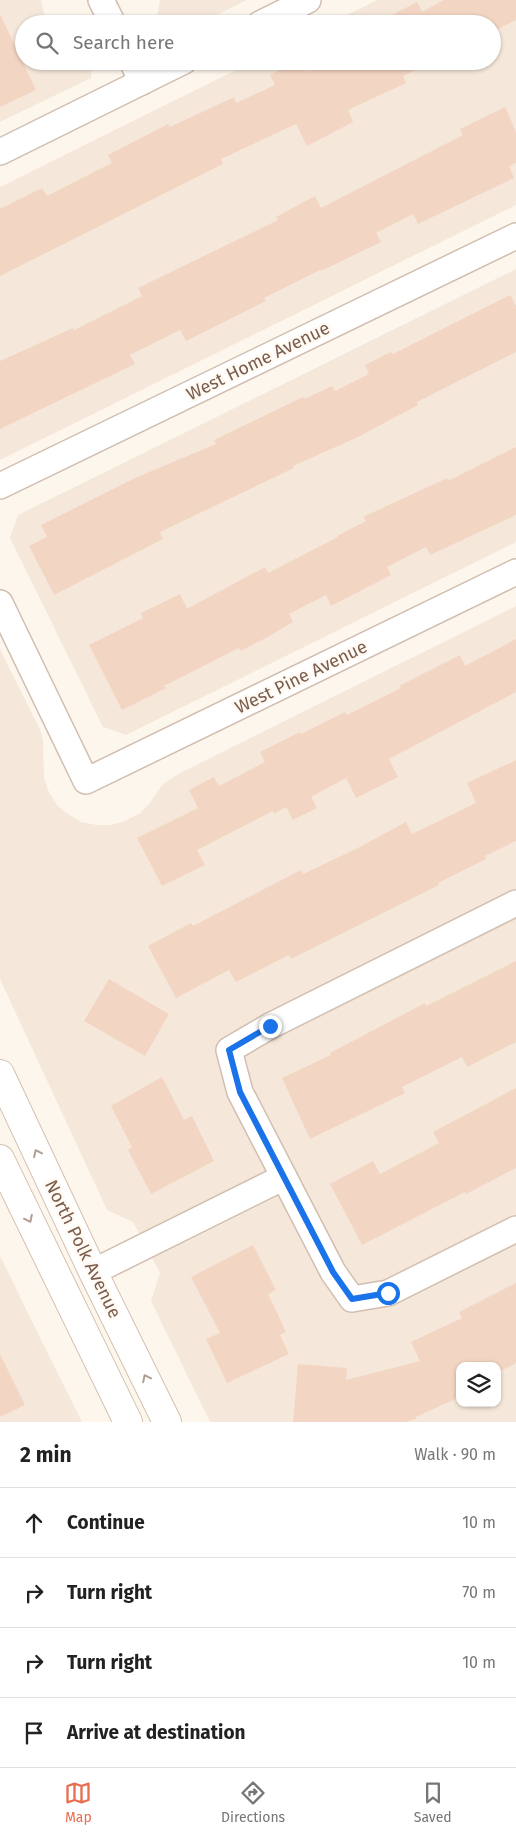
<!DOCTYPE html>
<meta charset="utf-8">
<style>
:root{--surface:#fff;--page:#f6f6f6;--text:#222;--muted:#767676;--line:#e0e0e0;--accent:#e76f51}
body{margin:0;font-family:"Fira Sans",sans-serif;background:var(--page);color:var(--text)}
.controls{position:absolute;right:15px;bottom:15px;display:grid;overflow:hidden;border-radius:10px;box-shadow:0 1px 4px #0004}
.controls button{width:45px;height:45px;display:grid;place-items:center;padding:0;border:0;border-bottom:1px solid var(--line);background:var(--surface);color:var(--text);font:25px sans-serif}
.stop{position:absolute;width:15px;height:15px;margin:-11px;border:4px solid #1a73e8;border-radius:50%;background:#fff}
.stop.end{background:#1a73e8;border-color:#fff;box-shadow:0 1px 5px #0008}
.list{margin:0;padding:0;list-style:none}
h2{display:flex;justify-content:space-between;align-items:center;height:65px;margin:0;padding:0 20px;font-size:21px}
h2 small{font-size:16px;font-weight:400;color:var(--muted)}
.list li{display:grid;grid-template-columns:32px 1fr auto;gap:15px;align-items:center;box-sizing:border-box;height:70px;padding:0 20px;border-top:1px solid var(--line)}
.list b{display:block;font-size:19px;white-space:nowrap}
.list em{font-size:16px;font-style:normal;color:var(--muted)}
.icon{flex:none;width:28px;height:28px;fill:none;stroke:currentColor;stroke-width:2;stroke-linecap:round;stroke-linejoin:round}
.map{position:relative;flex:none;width:516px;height:1422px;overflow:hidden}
.search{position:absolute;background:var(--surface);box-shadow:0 1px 4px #0004;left:15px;right:15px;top:15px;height:55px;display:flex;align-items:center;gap:12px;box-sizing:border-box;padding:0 18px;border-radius:28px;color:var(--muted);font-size:19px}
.sheet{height:345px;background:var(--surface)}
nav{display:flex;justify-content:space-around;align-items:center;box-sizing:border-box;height:70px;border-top:1px solid var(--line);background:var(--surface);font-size:14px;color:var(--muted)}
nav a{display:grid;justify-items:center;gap:2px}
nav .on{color:var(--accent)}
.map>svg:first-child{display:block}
.residential{fill:#f5e8da;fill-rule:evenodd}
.building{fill:#f3d5c3}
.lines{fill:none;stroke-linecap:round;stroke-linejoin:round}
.street-casing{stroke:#d1beb0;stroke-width:28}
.secondary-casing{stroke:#d6c0b0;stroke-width:30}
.street{stroke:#fff;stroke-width:25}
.secondary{stroke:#fff;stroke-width:28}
.oneway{stroke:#af9d94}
.route{stroke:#1a73e8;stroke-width:6}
.labels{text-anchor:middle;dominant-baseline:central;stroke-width:5;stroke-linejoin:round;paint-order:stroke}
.street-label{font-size:18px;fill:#7a5c4d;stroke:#fffaf3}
</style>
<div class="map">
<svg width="516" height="1422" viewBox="0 0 516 1422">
<rect width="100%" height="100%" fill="#fdf6ec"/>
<g class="residential">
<path d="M 0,0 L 41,0 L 44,13 L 50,24 L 24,24 L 24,61 L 92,61 L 91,78 L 0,122 Z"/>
<path d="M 160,0 L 247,0 L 199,24 L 157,24 L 156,23 Z"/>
<path d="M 377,0 L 516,0 L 516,205 L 0,460 L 0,187 L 254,61 L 492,61 L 492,24 L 329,24 Z"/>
<path d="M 516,269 L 516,542 L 126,735 L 103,727 L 10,538 L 18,515 Z"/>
<path d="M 516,606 L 516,1422 L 210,1422 L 151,1301 L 160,1273 L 133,1222 L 107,1210 L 0,979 L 0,649 L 41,732 L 43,741 L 44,778 L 49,792 L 57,805 L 68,814 L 81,822 L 97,825 L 111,825 L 125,821 L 139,814 L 149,804 L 163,784 L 180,773 ZM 460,1366 L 497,1366 L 497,1403 L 460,1403 Z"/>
<path d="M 0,1256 L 53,1364 L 82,1422 L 0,1422 Z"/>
</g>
<g class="building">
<path d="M 444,0 L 516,0 L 516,20 L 492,32 L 492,24 L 375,24 L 417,2 L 422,12 Z"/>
<path d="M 0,14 L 36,90 L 0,107 Z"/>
<path d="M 297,61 L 300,61 L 305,71 L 324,61 L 434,61 L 403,76 L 406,83 L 348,110 L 353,122 L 307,146 L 296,124 L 221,159 L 223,164 L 0,276 L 0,209 L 42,188 L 47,196 L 92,173 L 112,163 L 108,155 L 168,124 L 170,127 L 234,97 L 236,103 L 275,85 L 270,75 Z"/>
<path d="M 505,107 L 516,132 L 516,163 L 509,166 L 514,178 L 418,224 L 413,214 L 376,233 L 381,242 L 321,271 L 320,270 L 264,298 L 266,301 L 186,341 L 180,330 L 130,355 L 135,364 L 0,429 L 0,361 L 73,328 L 74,330 L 142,296 L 138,288 L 278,220 L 276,217 L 315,196 L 321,208 L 463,135 L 460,129 Z"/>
<path d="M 510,295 L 516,306 L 516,352 L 417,402 L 418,405 L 356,438 L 293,466 L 294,468 L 160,532 L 163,539 L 54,595 L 29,546 L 47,537 L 41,525 L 137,477 L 216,444 L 214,440 L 303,397 L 304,399 L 332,386 L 335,391 L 369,374 L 365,365 L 391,352 L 393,354 Z"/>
<path d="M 516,447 L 516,515 L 430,555 L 426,547 L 387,567 L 391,575 L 331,606 L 326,595 L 289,614 L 293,622 L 266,638 L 240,651 L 239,648 L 164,686 L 166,688 L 122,710 L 89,645 L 143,618 L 141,613 L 180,594 L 187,609 L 265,567 L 268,573 L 338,537 L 337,536 L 366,521 L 363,517 L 447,478 L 448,481 Z"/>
<path d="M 516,639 L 516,692 L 389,759 L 398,777 L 356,798 L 346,778 L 311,797 L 317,808 L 293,820 L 286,807 L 274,814 L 273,811 L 197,850 L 205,865 L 162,886 L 137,838 L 198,808 L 189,790 L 214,777 L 219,786 L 265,762 L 260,752 L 300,732 L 301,734 L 345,712 L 347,715 L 401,688 L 399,686 L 460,655 L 465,666 Z"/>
<path d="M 516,760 L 516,841 L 485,856 L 486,859 L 438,883 L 439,885 L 291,959 L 289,955 L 236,982 L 229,970 L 176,998 L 148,946 L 191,923 L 193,926 L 301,870 L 303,874 L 356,849 L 406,822 L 412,834 L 476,803 L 467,783 Z"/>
<path d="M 516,961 L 516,1042 L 467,1067 L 462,1057 L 402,1087 L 405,1093 L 310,1139 L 282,1078 L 331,1055 L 330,1053 L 425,1003 L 426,1006 Z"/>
<path d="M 109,979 L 169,1014 L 145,1056 L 84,1021 Z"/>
<path d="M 162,1077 L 184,1120 L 192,1116 L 214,1161 L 151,1194 L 128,1150 L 132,1147 L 111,1106 Z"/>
<path d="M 516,1088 L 516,1168 L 466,1194 L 465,1192 L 362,1245 L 330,1184 L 373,1161 L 380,1174 L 439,1143 L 433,1132 Z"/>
<path d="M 253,1245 L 276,1290 L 268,1294 L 286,1332 L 280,1335 L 289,1354 L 227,1383 L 206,1339 L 220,1333 L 191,1277 Z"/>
<path d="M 516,1283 L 516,1363 L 497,1373 L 497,1366 L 460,1366 L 460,1397 L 416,1417 L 416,1419 L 405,1422 L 293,1422 L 298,1364 L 347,1368 L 346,1380 L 420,1361 L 411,1342 L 462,1318 L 459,1312 Z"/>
<path d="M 0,1354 L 25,1405 L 0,1417 Z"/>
</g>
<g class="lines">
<defs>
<g id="street">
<path d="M 101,0 L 113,24"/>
<path d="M 260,24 L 308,0"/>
<path d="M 132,61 L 142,82"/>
<path d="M 0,152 L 184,61"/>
<path d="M 0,486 L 516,236"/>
<path d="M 0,603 L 86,781 L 516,572"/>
<path d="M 516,903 L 270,1026 L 229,1050 L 240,1092 L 333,1272 L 352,1299 L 388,1293 L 516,1229"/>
<path d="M 93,1272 L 284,1177"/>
</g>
<g id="secondary">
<path d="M 0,1074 L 93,1272 L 167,1422"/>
<path d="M 0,1159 L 128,1422"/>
</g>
</defs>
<use href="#street" class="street-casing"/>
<use href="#secondary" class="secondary-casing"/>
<use href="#street" class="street"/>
<use href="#secondary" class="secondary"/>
</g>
<defs><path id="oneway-chevron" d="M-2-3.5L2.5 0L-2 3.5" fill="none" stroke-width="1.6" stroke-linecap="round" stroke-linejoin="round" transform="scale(1.25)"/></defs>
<g class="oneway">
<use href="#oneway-chevron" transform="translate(37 1153) rotate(-115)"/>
<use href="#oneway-chevron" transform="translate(29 1219) rotate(64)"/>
<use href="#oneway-chevron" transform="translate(146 1378) rotate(-116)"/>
</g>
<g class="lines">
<path class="route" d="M 270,1026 L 229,1050 L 240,1092 L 333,1272 L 352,1299 L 388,1293"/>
</g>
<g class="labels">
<g class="street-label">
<text transform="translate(258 361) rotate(-26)">West Home Avenue</text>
<text transform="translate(301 677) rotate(-26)">West Pine Avenue</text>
<text transform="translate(83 1249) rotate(64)">North Polk Avenue</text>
</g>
</g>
</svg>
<div class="controls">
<button><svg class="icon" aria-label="layers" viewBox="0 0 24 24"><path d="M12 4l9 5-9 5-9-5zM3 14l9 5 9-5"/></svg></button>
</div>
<div class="stop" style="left:388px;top:1293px"></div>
<div class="stop end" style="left:270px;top:1026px"></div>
<div class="search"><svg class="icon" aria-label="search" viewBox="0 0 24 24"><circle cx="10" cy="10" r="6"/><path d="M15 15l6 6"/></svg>Search here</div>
</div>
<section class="sheet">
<h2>2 min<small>Walk · 90 m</small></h2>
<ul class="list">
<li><svg class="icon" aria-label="ahead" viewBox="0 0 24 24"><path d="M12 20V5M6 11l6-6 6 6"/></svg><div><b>Continue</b></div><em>10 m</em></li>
<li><svg class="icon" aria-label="right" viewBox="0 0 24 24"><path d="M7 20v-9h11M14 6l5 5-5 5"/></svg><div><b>Turn right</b></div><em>70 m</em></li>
<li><svg class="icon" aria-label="right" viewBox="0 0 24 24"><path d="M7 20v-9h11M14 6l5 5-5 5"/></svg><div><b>Turn right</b></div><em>10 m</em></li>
<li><svg class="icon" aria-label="arrive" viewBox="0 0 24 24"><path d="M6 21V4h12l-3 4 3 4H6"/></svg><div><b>Arrive at destination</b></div></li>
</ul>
</section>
<nav>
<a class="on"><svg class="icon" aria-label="map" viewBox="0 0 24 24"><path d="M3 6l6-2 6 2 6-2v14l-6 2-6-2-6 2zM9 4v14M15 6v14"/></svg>Map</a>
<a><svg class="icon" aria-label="directions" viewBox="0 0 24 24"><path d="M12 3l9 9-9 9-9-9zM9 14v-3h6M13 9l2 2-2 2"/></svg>Directions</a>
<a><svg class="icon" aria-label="saved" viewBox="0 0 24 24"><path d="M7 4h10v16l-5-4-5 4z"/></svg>Saved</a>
</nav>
